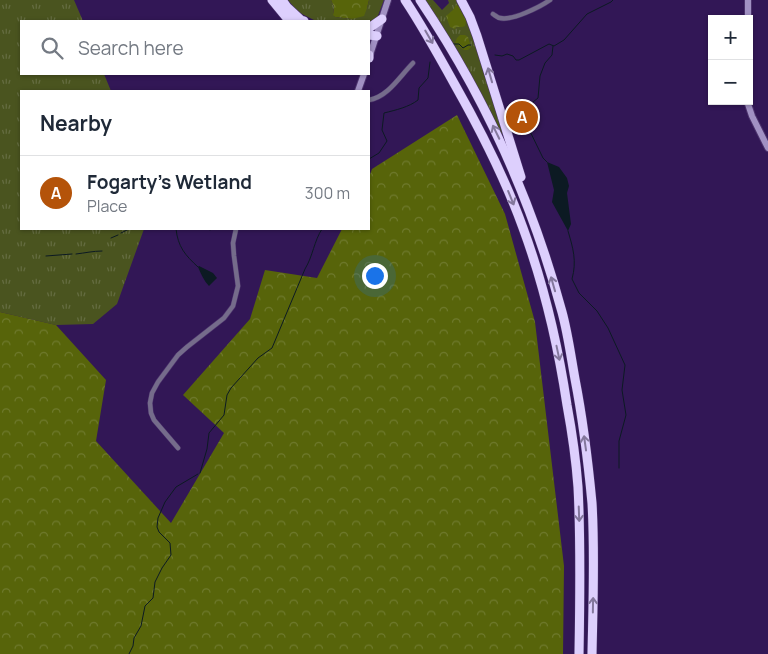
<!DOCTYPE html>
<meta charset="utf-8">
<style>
:root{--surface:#fff;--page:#f6f6f7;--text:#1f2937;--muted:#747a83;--line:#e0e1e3;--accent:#b45309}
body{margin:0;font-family:Manrope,sans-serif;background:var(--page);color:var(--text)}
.controls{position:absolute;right:15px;top:15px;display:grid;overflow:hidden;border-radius:0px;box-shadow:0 1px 4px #0004}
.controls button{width:45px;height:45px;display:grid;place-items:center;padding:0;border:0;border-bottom:1px solid var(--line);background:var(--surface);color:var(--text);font:25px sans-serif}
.you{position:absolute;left:374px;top:275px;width:18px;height:18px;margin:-12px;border:4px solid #fff;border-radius:50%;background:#1a73e8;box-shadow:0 0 0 8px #1a73e833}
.badge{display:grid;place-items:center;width:32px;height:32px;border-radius:50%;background:var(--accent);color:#fff;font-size:16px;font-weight:700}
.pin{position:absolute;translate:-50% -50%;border:2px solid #fff;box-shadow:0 1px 5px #0006}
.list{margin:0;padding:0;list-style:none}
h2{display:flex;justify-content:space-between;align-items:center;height:65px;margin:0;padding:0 20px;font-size:21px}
h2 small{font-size:16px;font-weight:400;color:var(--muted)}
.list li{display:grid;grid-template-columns:32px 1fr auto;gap:15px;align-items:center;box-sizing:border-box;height:75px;padding:0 20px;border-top:1px solid var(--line)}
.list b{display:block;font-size:19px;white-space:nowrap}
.list p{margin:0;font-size:16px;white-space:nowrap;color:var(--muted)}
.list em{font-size:16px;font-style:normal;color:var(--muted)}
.icon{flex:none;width:28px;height:28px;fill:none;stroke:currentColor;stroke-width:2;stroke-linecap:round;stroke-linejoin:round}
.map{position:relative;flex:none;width:768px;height:654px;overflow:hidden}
.search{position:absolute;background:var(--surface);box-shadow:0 1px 4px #0004;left:20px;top:20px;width:350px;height:55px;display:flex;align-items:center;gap:12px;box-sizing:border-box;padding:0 18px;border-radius:0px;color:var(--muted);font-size:19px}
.panel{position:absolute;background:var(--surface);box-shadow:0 1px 4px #0004;left:20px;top:90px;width:350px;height:140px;border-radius:0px}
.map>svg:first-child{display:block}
.grass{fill:url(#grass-tufts)}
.forest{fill:url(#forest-crowns)}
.water{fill:#0c1a23}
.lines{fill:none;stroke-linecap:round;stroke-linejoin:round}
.stream{stroke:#0c1a23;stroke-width:1}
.street-casing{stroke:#4c336d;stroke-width:5.5}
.secondary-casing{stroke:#4c336d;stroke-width:8}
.highway-casing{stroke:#4c336d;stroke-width:10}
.street{stroke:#756c8b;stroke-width:4.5}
.secondary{stroke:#a191c3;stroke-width:6}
.highway{stroke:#ddcffd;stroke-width:9}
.oneway{stroke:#83779c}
</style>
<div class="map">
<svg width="768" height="654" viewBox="0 0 768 654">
<defs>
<pattern id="grass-tufts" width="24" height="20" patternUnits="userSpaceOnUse" patternTransform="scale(1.25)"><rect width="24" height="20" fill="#4a541f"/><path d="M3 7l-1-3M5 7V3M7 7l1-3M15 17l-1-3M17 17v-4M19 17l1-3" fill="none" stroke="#646c40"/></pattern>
<pattern id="forest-crowns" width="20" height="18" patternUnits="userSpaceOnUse" patternTransform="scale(1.25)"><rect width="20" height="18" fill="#57640a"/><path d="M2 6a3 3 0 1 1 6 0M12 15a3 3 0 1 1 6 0" fill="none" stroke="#6f7a2e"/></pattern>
</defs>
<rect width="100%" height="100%" fill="#321756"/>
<g class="grass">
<path d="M 0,0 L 74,0 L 83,21 L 21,21 L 21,74 L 104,74 L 111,91 L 21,91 L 21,229 L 144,229 L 117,304 L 93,324 L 56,325 L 0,312 Z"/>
<path d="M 288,0 L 331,0 L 334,7 L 333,14 L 335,17 L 352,19 L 367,8 L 369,0 L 384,0 L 377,18 L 369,24 L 369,21 L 316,21 L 298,12 Z"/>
<path d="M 425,0 L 433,0 L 442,10 L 449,3 L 448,0 L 458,0 L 469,22 L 504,134 L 503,135 L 501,133 L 447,35 L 432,10 Z"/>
</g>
<g class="forest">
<path d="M 331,0 L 369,0 L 367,8 L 364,16 L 352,19 L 335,17 L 333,15 L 334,7 Z"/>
<path d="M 456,5 L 458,6 L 466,21 L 465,26 L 462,27 L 456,27 L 455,29 L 450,27 L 446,16 L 453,10 Z"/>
<path d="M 460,35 L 465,35 L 468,37 L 471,47 L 468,50 L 464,50 L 455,43 L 457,38 Z"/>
<path d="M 457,115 L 505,214 L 535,322 L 564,566 L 563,654 L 0,654 L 0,312 L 56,325 L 106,380 L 96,441 L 171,523 L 224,433 L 183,395 L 250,319 L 265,270 L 317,278 L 342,229 L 369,229 L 369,177 L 372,169 Z"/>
</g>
<g class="water">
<path d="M 547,162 L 559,167 L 567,178 L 569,186 L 567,193 L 571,224 L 568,231 L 552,202 L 554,190 Z"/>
<path d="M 199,266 L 213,273 L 217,278 L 209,286 C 204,281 201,274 198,267 Z"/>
</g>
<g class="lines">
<g class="stream">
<path d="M 453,44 L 459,44 L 463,48 L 468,45 L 471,45"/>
<path d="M 495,55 L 502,56 L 507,54 L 513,56 L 516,60 L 519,60 L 549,44 L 554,46 L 564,40 L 587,14 L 611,2 L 613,0"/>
<path d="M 369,159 L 379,153 L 387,141 L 382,130 L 384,113 C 396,110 409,107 418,100 L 419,88 L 428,78 L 430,62"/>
<path d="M 547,162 L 543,158 L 523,117 L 523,110 L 538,98 L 540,76 L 545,63 L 552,55 L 553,46"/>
<path d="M 176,229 C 178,247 185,255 198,267"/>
<path d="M 210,229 L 210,230"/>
<path d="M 568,231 C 573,248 577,261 572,279 L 579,293 L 597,311 L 608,328 L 625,365 L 622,390 L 626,415 L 619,441 L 619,468"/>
<path d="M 121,233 L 129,229"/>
<path d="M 111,238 L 118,235"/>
<path d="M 76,254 C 85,253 93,251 102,251"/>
<path d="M 46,256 L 72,254"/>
<path d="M 200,473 L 207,449 L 209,433 L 224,415 L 227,395 L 231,388 L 258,358 L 272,348 L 305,269 C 313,256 314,241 322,229"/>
<path d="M 129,654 L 133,646 L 134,638 L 141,626 L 145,606 L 153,598 L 155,582 L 162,568 L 171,555 L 170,543 L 159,532 L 157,527 L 158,518 L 165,502 L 176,487 L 198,474"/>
</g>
<defs>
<g id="street">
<path d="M 493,14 C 496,16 498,18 500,18 C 512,21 540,7 550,0"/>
<path d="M 369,100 C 388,97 400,76 413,63"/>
<path d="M 178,448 L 154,420 L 151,413 L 150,403 L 152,393 L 158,382 L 178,355 L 187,347 L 224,318 L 233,306 L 238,286 L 234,256 L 233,243 L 236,229"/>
</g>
<g id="secondary">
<path d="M 748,19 L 748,0"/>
<path d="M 369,58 L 388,0"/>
<path d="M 358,91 L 364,74"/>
<path d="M 747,101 L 752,116 L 768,148"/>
</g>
<g id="highway">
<path d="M 272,0 L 286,17 L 293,21"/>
<path d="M 282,0 L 287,7 L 301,20 L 304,21"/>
<path d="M 405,0 C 423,27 439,56 455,85 C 481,131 505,178 523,228 C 544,285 558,345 567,405 C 572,432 576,460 578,487 C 581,543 580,598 579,654"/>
<path d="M 420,0 C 484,95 532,201 562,312 C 568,334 571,357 575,379 C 583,420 588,461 592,503 C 595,553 593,604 592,654"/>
<path d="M 461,0 L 470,17 L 477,36 L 521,177"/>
<path d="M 369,28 L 382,19"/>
<path d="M 369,35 L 377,36"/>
<path d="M 369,55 L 369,58"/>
</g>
</defs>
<use href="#street" class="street-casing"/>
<use href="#secondary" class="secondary-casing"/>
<use href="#highway" class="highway-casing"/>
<use href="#street" class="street"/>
<use href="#secondary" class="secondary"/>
<use href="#highway" class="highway"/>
</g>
<defs><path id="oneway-shaft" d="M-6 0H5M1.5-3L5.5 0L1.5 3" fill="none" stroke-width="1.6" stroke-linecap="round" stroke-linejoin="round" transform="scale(1.25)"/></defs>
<g class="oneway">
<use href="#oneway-shaft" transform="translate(429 37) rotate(60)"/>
<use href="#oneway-shaft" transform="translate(490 75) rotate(-106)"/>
<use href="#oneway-shaft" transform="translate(496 132) rotate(-116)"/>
<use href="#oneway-shaft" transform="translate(511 198) rotate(68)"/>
<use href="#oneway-shaft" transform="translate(553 284) rotate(-106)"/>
<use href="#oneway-shaft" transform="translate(558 353) rotate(78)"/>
<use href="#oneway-shaft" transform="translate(585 443) rotate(-98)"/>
<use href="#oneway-shaft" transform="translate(579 514) rotate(88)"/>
<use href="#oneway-shaft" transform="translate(593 605) rotate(-89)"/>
</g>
</svg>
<div class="controls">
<button>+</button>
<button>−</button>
</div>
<div class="you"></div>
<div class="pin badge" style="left:522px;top:117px">A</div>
<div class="search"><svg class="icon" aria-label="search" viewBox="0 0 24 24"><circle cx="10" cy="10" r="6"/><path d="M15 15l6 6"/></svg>Search here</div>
<section class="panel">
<h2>Nearby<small></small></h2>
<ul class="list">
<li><span class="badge">A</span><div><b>Fogarty's Wetland</b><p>Place</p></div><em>300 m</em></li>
</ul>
</section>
</div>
